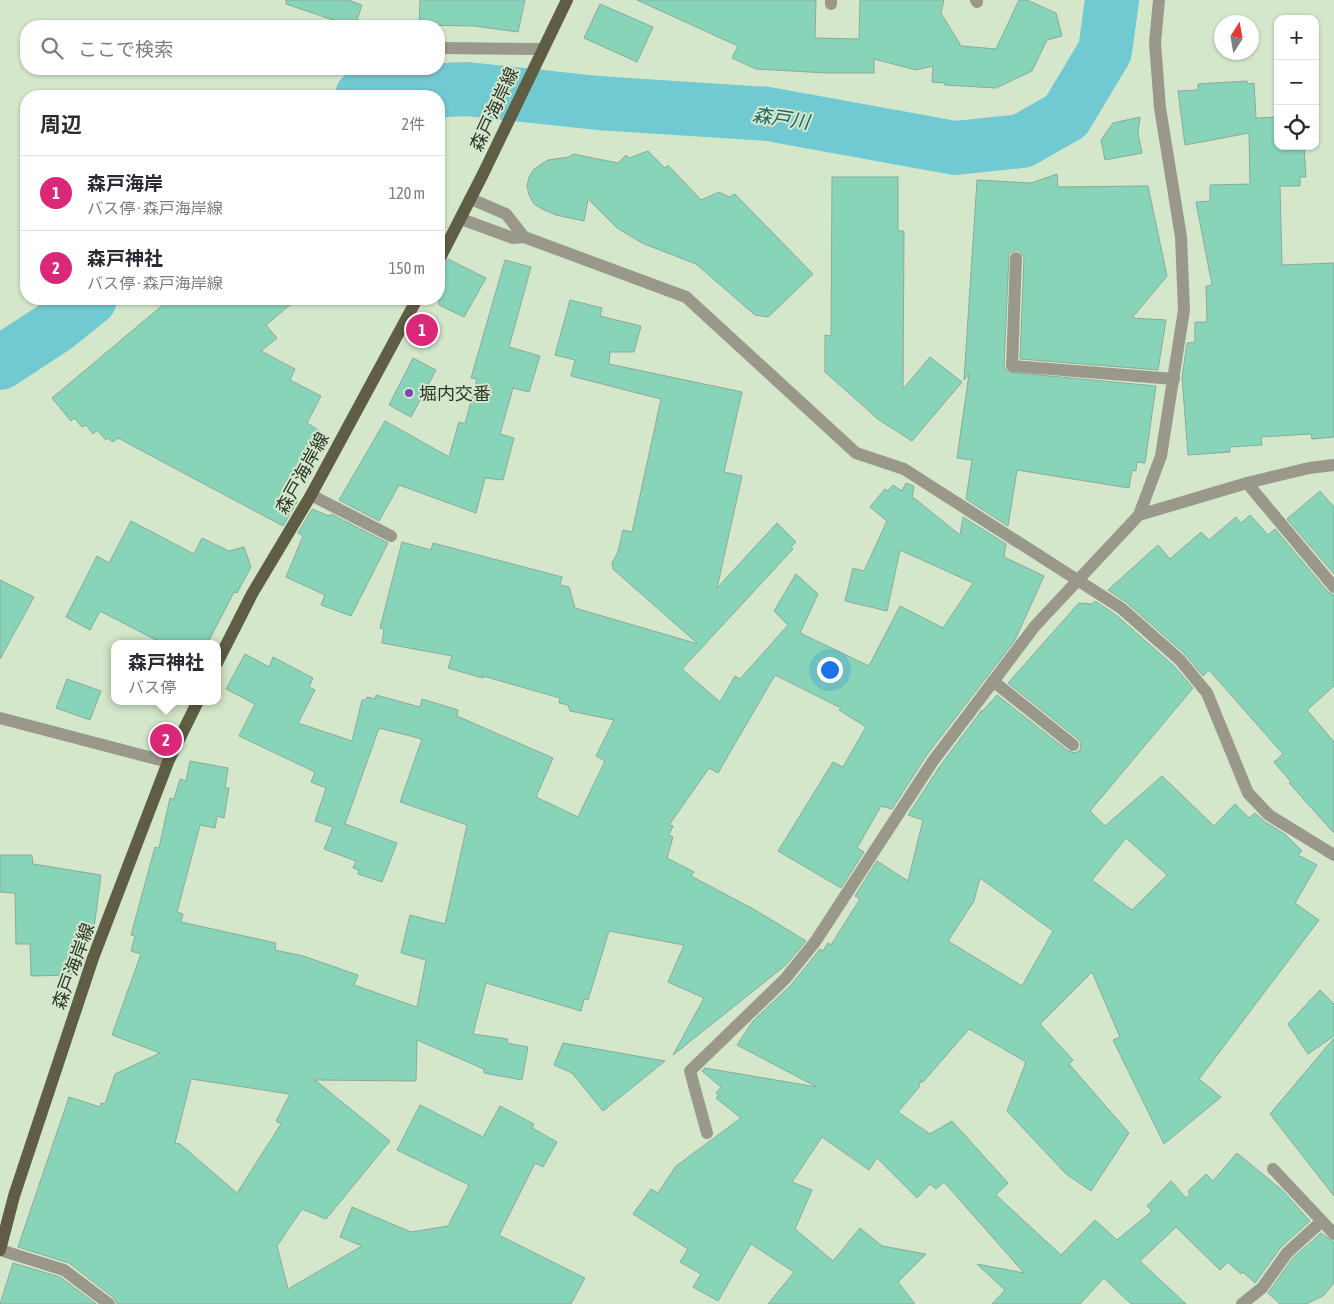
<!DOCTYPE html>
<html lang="ja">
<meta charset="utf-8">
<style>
:root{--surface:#fff;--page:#f2f2f3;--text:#2b2b33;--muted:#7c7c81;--line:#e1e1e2;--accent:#db2777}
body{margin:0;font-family:"Asap Condensed","Noto Sans JP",sans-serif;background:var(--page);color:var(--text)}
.controls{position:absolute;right:15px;top:15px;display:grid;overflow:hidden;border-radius:10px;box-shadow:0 1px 4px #0004}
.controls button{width:45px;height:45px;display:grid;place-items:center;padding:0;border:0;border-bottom:1px solid var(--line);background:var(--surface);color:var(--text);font:25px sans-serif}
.compass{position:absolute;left:1214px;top:15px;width:45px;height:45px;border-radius:50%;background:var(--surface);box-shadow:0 1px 4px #0004;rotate:11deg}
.you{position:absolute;left:829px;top:669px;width:18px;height:18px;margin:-12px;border:4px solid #fff;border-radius:50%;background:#1a73e8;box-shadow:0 0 0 8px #1a73e833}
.badge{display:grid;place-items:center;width:32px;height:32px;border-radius:50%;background:var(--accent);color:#fff;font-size:16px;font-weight:700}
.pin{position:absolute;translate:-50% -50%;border:2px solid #fff;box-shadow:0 1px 5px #0006}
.popup{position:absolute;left:111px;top:640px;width:110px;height:65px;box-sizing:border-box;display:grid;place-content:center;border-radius:10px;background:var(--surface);filter:drop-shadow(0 1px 4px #0005);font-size:16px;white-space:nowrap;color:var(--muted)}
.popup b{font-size:19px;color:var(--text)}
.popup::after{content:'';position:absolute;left:50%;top:100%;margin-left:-10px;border:10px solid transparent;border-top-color:var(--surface)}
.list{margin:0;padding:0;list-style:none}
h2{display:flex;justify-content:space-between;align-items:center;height:65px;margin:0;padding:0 20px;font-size:21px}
h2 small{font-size:16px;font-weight:400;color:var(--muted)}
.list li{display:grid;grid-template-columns:32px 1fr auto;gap:15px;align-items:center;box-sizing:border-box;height:75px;padding:0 20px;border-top:1px solid var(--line)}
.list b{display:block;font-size:19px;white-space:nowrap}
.list p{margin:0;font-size:16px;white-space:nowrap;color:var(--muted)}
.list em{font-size:16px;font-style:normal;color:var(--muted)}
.icon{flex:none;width:28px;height:28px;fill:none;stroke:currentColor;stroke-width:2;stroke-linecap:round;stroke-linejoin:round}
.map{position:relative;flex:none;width:1334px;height:1304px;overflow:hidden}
.search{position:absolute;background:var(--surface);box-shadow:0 1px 4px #0004;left:20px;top:20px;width:425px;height:55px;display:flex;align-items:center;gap:12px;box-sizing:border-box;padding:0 18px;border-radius:20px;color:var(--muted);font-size:19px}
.panel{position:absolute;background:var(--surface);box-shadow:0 1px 4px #0004;left:20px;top:90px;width:425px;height:215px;border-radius:20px}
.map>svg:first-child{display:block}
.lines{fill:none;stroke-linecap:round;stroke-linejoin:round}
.river{stroke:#71cad1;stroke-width:54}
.building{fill:#88d4b8;stroke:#89ab9d;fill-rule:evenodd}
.minor{stroke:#9a988b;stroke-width:12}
.major{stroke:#605d45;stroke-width:12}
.poi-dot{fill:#8246bc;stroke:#d4e7ca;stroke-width:2}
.labels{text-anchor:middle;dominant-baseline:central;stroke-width:4;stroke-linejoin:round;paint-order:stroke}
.street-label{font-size:18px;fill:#2c3429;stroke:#d4e7ca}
.poi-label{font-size:18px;fill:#2c3429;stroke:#d4e7ca;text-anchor:start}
.water-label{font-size:19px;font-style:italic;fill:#196369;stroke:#d4e7ca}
</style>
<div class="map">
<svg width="1334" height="1304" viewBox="0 0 1334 1304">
<rect width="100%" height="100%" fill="#d4e7ca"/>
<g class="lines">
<g class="river">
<path d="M 362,96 L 366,94 L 467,89 L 598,103 L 768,114 L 955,148 L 1022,141 L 1066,116 L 1105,51 L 1112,0"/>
<path d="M 0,363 L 55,327 L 90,299"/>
</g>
</g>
<g class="building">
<path d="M 286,0 L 348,0 L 362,5 L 355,26 L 351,26 L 286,4 Z"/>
<path d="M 420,0 L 525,0 L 518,32 L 474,26 L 419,25 Z"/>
<path d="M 637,0 L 816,0 L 815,38 L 859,39 L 860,0 L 944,0 L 941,13 L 961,46 L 996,49 L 1019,0 L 1027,0 L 1056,13 L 1062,36 L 1047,40 L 1032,71 L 996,88 L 945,85 L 945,83 L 932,82 L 933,66 L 916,70 L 874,59 L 874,73 L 827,73 L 756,69 L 732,58 L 738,46 Z"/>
<path d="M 600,4 L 653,27 L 637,62 L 584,38 Z"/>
<path d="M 1247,81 L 1247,84 L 1254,83 L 1256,118 L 1278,117 L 1278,146 L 1304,146 L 1306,177 L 1300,177 L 1300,186 L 1280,186 L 1282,265 L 1334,263 L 1334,437 L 1312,439 L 1311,434 L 1261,437 L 1262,445 L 1230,447 L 1230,452 L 1188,455 L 1182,377 L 1187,343 L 1195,342 L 1195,322 L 1207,322 L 1206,286 L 1212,285 L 1196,202 L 1210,201 L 1210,185 L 1250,184 L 1249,133 L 1185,145 L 1178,91 L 1198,90 L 1198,84 Z"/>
<path d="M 1140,117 L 1138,133 L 1142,153 L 1105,160 L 1101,140 L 1113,123 Z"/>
<path d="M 648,151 L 665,168 L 668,165 L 701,200 L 719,192 L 729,197 L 735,194 L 813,274 L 768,317 L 755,315 L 696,264 L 642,243 L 617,228 L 588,199 L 584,221 L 556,215 L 542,209 L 534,204 L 529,195 L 527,186 L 529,177 L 534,169 L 548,160 L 569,157 L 573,154 L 618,163 L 626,155 L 629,158 Z"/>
<path d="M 1057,174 L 1058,187 L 1148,186 L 1167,276 L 1132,318 L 1166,320 L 1158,370 L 1020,359 L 1024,258 L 1020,251 L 1016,250 L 1009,253 L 1004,366 L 1007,372 L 1156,386 L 1145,463 L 1137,462 L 1136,471 L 1132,470 L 1129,488 L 1017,470 L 1008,526 L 966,499 L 972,460 L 957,458 L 969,374 L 964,380 L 977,180 L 1031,183 Z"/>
<path d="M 832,177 L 898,177 L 898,231 L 904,231 L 903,389 L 930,357 L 962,382 L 912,441 L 879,420 L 825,372 L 825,335 L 831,336 Z"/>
<path d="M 448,259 L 486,278 L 464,317 L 439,305 L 439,268 L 444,266 Z"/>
<path d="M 505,260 L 531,267 L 509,347 L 540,356 L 529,392 L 513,388 L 500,434 L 514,438 L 503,480 L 485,478 L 476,513 L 399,485 L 379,521 L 339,500 L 385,421 L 449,457 L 459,422 L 465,424 L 477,379 L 471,378 Z"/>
<path d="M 170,299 L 297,299 L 266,325 L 277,338 L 261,351 L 295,369 L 290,380 L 321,396 L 307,423 L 320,431 L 285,497 L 297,502 L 283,526 L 118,438 L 113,442 L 108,438 L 106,440 L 97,430 L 93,434 L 86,425 L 82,427 L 74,418 L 71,421 L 52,398 Z"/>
<path d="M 570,300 L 602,308 L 600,316 L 641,326 L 634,352 L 610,352 L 609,364 L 742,392 L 724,472 L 742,476 L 717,588 L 777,523 L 796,542 L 791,547 L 793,549 L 682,669 L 720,702 L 735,676 L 740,679 L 788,625 L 774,611 L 796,574 L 818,594 L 800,633 L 869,666 L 900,606 L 943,628 L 973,583 L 900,550 L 887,611 L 845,601 L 853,568 L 864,571 L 887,521 L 870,507 L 885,489 L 888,491 L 893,485 L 902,491 L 906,483 L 914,486 L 912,499 L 914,498 L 960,535 L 963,517 L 1006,544 L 1004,557 L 1044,576 L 1015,640 L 926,756 L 892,809 L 881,806 L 857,848 L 864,852 L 841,888 L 778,851 L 833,762 L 843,767 L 866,727 L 839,710 L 841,708 L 775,675 L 718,773 L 709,768 L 669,825 L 673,826 L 669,835 L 673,837 L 667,858 L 694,872 L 691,876 L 757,911 L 806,941 L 786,965 L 673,1055 L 704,998 L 668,982 L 684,945 L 609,931 L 588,1000 L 584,999 L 581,1011 L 486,983 L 473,1034 L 508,1039 L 507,1043 L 528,1047 L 522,1080 L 484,1073 L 484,1069 L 417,1040 L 416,1081 L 315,1080 L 390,1141 L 326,1219 L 302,1209 L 277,1246 L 288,1289 L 362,1246 L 340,1237 L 352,1207 L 411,1232 L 448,1226 L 469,1185 L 397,1150 L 420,1105 L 483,1137 L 500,1106 L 534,1124 L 532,1128 L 557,1142 L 543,1167 L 535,1163 L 499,1235 L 585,1278 L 571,1304 L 117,1304 L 114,1298 L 69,1263 L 18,1247 L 69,1097 L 100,1107 L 101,1103 L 105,1104 L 115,1074 L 160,1053 L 112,1035 L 141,954 L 131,951 L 135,936 L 131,935 L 155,847 L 159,848 L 170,798 L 174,799 L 180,779 L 186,781 L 190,761 L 228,768 L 225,788 L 229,788 L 224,818 L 217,816 L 215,828 L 200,825 L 177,912 L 183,914 L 181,922 L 276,943 L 275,950 L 303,956 L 358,975 L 354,985 L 417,1007 L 426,960 L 401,953 L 410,915 L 445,924 L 467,825 L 400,802 L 422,739 L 379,728 L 345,824 L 397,843 L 382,882 L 358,874 L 359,870 L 353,868 L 356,861 L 324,849 L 333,827 L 315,821 L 326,788 L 311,782 L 315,772 L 239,736 L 255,704 L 226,689 L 245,654 L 269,667 L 273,657 L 313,678 L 309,687 L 315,690 L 298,723 L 352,741 L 362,700 L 365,700 L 367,697 L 375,699 L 376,695 L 420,707 L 422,699 L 458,710 L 457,716 L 553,758 L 536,797 L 578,817 L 605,761 L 596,756 L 614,720 L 570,711 L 568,705 L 559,703 L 560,698 L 483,676 L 483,678 L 448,668 L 452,656 L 382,643 L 384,629 L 380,628 L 402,542 L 431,550 L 433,543 L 562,577 L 560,585 L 569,587 L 575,608 L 698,644 L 613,569 L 612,563 L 618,552 L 623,530 L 632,532 L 661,399 L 571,376 L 575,360 L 555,355 ZM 191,1079 L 290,1094 L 276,1121 L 281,1124 L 237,1193 L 180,1144 L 175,1143 Z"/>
<path d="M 413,358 L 436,370 L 411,417 L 389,405 Z"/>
<path d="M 1320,491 L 1334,507 L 1334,574 L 1287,519 Z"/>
<path d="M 312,509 L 329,516 L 331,514 L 388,543 L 351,616 L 321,605 L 325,595 L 286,577 L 303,536 L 298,533 Z"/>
<path d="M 1250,515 L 1268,535 L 1275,529 L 1328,592 L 1334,595 L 1334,686 L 1307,710 L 1334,742 L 1334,833 L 1289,783 L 1291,782 L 1274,762 L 1283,754 L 1209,670 L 1203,676 L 1185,654 L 1126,602 L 1108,590 L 1158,545 L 1170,559 L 1201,532 L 1209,540 L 1236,517 L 1241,523 Z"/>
<path d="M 131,521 L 194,554 L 202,538 L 229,551 L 244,547 L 251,567 L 237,593 L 234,592 L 207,644 L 164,644 L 100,611 L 90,630 L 66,617 L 97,556 L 109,563 Z"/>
<path d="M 0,580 L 34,597 L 0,659 Z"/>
<path d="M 1095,601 L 1116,615 L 1174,666 L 1193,688 L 1090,811 L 1105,826 L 1162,776 L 1214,826 L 1235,804 L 1249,818 L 1255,813 L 1265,822 L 1286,835 L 1302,851 L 1298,855 L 1317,865 L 1295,903 L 1319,920 L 1199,1079 L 1221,1097 L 1164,1144 L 1113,1040 L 1120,1037 L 1092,972 L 1040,1024 L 1073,1060 L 1069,1064 L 1129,1133 L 1091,1191 L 1066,1174 L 1007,1111 L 1026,1062 L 969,1029 L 923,1082 L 921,1081 L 919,1085 L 920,1086 L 898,1112 L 930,1134 L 952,1121 L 1008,1183 L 996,1195 L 1061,1255 L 1095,1220 L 1117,1240 L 1152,1211 L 1147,1206 L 1171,1181 L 1186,1198 L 1190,1195 L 1188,1191 L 1206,1174 L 1213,1181 L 1237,1153 L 1282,1190 L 1310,1221 L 1281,1247 L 1255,1283 L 1243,1272 L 1241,1274 L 1228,1262 L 1220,1270 L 1176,1227 L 1140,1261 L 1186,1304 L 1131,1304 L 1104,1278 L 1080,1304 L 992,1304 L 1005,1290 L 977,1264 L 1024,1273 L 944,1182 L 936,1189 L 930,1184 L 917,1198 L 877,1158 L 869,1170 L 822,1137 L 792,1182 L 812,1190 L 795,1229 L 833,1261 L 860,1228 L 882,1246 L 926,1254 L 898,1282 L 915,1304 L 768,1304 L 794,1272 L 751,1244 L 718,1301 L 693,1287 L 701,1274 L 680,1262 L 688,1249 L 633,1214 L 651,1189 L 658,1193 L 676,1166 L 741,1118 L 716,1098 L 719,1095 L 716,1093 L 721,1087 L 702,1071 L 705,1068 L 817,1087 L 737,1045 L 753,1021 L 791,985 L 820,949 L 823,951 L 828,943 L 831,945 L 860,899 L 855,896 L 877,861 L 908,881 L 923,820 L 908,815 L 940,766 L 982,710 L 980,714 L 997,695 L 1068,751 L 1075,753 L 1080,750 L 1081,743 L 1078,739 L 1008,683 L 1079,603 L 1092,604 ZM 1126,838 L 1167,875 L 1132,910 L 1092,880 ZM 980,878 L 1053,931 L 1022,986 L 948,941 L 974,901 Z"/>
<path d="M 67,679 L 101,691 L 90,720 L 56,708 Z"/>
<path d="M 0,855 L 32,855 L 33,864 L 101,875 L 94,928 L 86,926 L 71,975 L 31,976 L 30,944 L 16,944 L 15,893 L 0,892 Z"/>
<path d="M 1320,990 L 1334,1004 L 1334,1036 L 1308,1054 L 1288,1024 Z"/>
<path d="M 1334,1038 L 1334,1196 L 1270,1114 Z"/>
<path d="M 563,1043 L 665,1061 L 603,1111 L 572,1073 L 554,1065 Z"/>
<path d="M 1321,1233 L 1334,1242 L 1334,1283 L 1323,1296 L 1306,1304 L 1280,1304 L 1268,1293 L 1293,1258 Z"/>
<path d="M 13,1263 L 60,1277 L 96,1304 L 0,1304 Z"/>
</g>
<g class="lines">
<g class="minor">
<path d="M 976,0 L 977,2"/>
<path d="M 831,4 L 831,0"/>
<path d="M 439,48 L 542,49"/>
<path d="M 471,199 L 506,214 L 524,237"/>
<path d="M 461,219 L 513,238 L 524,237 L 686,297 L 856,453 L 904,469 L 1121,608 L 1180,660 L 1207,693 L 1248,793 L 1269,815 L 1334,855"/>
<path d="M 1016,258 L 1012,366 L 1174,379"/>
<path d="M 1247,483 L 1334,587"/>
<path d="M 311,495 L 391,536"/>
<path d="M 1139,515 L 1161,456 L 1184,310 L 1181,237 L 1160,108 L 1155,43 L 1159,0"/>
<path d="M 993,681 L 1073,745"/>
<path d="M 0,718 L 168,762"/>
<path d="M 707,1133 L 690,1071 L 785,979 L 815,942 L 933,761 L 1035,626 L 1139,515 L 1247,483 L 1309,468 L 1334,465"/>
<path d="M 1273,1169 L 1334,1234"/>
<path d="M 0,1250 L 64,1270 L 109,1304"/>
<path d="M 1242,1304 L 1262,1288 L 1287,1253 L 1322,1221"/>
</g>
<g class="major">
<path d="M 439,260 L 483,174 L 567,0"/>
<path d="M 217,663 L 252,594 L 311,495 L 417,299"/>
<path d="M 0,1250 L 14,1196 L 93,958 L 168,762 L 198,701"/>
</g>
</g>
<circle class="poi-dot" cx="409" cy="393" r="5"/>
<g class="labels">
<g class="street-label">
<text transform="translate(494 109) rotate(-65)">森戸海岸線</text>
<text transform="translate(302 473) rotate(-61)">森戸海岸線</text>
<text transform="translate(73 966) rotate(-70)">森戸海岸線</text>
</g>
<g class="poi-label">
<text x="419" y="393">堀内交番</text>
</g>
<g class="water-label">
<text transform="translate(781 118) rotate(8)">森戸川</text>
</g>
</g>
</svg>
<div class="controls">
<button>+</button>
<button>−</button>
<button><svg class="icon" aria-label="locate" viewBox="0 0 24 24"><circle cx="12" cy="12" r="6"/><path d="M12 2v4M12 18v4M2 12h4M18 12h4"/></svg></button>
</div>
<svg class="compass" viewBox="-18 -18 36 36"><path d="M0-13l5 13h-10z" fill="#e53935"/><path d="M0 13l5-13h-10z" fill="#7c7c81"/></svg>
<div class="you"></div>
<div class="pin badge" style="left:422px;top:330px">1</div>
<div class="pin badge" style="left:166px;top:740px">2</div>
<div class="popup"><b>森戸神社</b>バス停</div>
<div class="search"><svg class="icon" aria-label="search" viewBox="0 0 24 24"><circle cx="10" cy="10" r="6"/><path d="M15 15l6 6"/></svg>ここで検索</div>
<section class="panel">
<h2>周辺<small>2件</small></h2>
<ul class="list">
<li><span class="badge">1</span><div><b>森戸海岸</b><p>バス停 · 森戸海岸線</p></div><em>120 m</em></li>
<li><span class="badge">2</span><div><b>森戸神社</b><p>バス停 · 森戸海岸線</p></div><em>150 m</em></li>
</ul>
</section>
</div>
